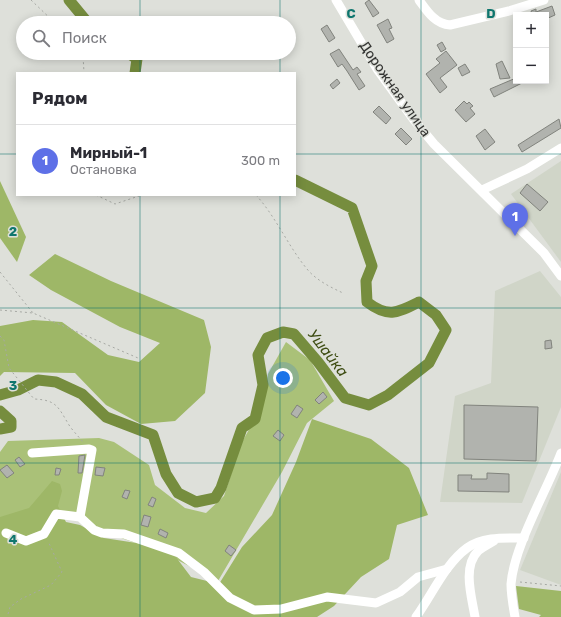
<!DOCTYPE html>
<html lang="ru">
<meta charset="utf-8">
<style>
:root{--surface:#fff;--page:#f7f7f7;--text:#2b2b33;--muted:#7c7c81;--line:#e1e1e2;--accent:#5e70e7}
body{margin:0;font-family:Rubik,sans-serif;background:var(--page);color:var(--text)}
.controls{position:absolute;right:12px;top:12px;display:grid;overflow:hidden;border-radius:0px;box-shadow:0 2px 10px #0003}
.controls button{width:36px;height:36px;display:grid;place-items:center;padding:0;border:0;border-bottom:1px solid var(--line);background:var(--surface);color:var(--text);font:20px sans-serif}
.you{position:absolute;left:283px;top:378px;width:14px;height:14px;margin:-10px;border:3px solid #fff;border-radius:50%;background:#1a73e8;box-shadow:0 0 0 6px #1a73e833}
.badge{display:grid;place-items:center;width:26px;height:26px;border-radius:50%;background:var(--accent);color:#fff;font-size:13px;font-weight:700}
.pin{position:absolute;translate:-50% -33px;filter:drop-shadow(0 1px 2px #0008)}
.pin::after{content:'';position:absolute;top:21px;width:14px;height:12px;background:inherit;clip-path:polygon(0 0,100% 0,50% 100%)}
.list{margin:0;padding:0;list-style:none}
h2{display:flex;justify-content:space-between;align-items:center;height:52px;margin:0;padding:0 16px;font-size:17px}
h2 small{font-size:13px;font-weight:400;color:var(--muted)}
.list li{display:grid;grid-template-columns:26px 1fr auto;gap:12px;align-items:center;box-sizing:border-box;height:72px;padding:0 16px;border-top:1px solid var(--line)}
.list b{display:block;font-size:15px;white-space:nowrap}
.list p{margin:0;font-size:13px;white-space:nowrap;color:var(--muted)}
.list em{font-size:13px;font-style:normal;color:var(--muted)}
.icon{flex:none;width:22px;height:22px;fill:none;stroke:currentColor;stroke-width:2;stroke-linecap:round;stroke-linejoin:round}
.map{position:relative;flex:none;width:561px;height:617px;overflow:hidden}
.search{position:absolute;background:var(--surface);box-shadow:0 2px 10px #0003;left:16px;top:16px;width:280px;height:44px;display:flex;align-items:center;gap:10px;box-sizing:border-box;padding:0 14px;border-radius:22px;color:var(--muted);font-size:15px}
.panel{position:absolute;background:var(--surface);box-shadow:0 2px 10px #0003;left:16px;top:72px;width:280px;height:124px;border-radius:0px}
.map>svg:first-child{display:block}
.built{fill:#d0d5c8}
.green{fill:#aac178}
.forest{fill:#9eb767}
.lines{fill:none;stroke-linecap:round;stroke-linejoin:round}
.river{stroke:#768d3e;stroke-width:11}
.building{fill:#b1b3ae;stroke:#81837d}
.path{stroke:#a7a9a4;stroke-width:1;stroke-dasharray:2 3;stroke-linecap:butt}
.minor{stroke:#fff;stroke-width:9}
.grid{fill:none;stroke:#0f766e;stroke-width:1;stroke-opacity:0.55}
.labels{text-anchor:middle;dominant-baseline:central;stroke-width:3;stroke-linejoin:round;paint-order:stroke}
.street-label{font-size:14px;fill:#343533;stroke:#dee0da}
.water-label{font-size:15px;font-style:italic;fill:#3e4d13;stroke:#dee0da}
.grid-label{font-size:13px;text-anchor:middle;font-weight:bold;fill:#0f766e;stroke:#dee0da;stroke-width:3;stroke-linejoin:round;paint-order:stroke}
</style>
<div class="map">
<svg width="561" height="617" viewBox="0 0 561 617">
<rect width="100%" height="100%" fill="#dee0da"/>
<g class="built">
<path d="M 561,161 L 561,262 L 511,194 Z"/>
<path d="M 540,271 L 561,297 L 561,407 L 522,503 L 440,502 L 455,396 L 491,383 L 495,291 Z"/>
<path d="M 561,472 L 561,585 L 520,570 Z"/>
</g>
<path class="green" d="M 286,342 L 310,360 L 334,401 L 307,423 L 282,472 L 218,581 L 160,551 L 115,536 L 53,509 L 0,523 L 0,452 L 8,441 L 99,438 L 114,442 L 149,465 L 155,485 L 185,508 L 206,513 L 224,496 L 241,444 L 263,404 L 268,374 Z"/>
<g class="forest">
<path d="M 0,181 L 26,237 L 17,262 L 0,238 Z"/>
<path d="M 55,254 L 111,281 L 204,320 L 211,347 L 205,393 L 175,421 L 141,424 L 106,405 L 75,373 L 4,372 L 0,376 L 0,326 L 33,320 L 62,322 L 108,355 L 139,362 L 160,343 L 120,327 L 51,290 L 29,275 Z"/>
<path d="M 312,419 L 371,439 L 409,468 L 428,515 L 397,525 L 389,559 L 361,577 L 334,606 L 317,617 L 0,617 L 0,517 L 29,508 L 52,481 L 60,484 L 62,491 L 58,506 L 66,522 L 80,525 L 104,538 L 169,548 L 191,577 L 219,584 L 242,547 L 272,515 L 296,462 Z"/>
<path d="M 516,586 L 561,591 L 561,617 L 539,617 L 541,615 L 519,609 Z"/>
</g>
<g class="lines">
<g class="river">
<path d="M 69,0 L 88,23"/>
<path d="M 128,53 L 137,59 L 135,73"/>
<path d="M 0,395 L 18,390 L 38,380 L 56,382 L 82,394 L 106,417 L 153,435 L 166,474 L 178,493 L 196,502 L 215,498 L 221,488 L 242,428 L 255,419 L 263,385 L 258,355 L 267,338 L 283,332 L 294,334 L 318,362 L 345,398 L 369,405 L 388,395 L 429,363 L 446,330 L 436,315 L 419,302 C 397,313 388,318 367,302 L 366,281 L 372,266 L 352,208 L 295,180"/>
<path d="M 0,411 L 11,421 L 11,427 L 0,429"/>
</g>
</g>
<g class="building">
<path d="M 369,0 L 379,13 L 373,17 L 365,3 Z"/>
<path d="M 552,6 L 555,15 L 546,19 L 546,15 L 530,15 L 532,14 L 531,11 L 536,9 L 536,12 Z"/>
<path d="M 388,19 L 392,28 L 389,29 L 394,39 L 387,43 L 377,25 Z"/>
<path d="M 327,25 L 335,38 L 329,42 L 321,29 Z"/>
<path d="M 442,42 L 446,49 L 441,52 L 437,45 Z"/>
<path d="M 339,49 L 353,70 L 357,67 L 361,72 L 357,74 L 365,86 L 359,90 L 347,71 L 342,64 L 338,67 L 330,54 Z"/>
<path d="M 446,51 L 457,65 L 440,78 L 447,87 L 440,93 L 426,74 L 440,63 L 436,59 Z"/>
<path d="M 502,61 L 510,78 L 500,79 L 496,64 Z"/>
<path d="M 465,64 L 470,72 L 462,76 L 458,68 Z"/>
<path d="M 516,78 L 516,81 L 526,81 L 494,97 L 490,89 Z"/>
<path d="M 337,79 L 340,83 L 333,89 L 330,85 Z"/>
<path d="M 464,101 L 467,104 L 469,102 L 473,106 L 470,108 L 475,114 L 466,122 L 455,110 Z"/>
<path d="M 379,106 L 391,118 L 386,124 L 373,112 Z"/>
<path d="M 559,119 L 561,128 L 522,152 L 518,145 Z"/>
<path d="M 401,128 L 412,139 L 406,145 L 395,134 Z"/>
<path d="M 485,129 L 495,142 L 485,150 L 476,136 Z"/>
<path d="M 527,184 L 548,202 L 540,211 L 520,193 Z"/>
<path d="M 551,340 L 552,348 L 545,349 L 545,341 Z"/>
<path d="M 323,392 L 327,397 L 319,404 L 315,400 Z"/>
<path d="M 297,405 L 303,409 L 297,418 L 291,414 Z"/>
<path d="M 464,405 L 538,407 L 536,461 L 464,459 Z"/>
<path d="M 278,430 L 284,435 L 280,441 L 273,436 Z"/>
<path d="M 85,455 L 82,473 L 78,473 L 79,456 Z"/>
<path d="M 19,457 L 25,464 L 20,467 L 15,460 Z"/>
<path d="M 7,465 L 14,473 L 7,478 L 0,470 Z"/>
<path d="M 96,467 L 105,468 L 103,476 L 95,475 Z"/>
<path d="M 56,468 L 61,469 L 59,475 L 55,475 Z"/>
<path d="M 487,473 L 509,474 L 509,492 L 458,491 L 458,475 L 472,475 L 471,479 L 487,479 Z"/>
<path d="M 125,490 L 130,491 L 127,499 L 122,497 Z"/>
<path d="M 152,497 L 156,499 L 153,507 L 148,505 Z"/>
<path d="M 144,515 L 151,517 L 148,527 L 141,525 Z"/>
<path d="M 160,529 L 168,533 L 166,538 L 158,534 Z"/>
<path d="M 229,545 L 236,550 L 231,556 L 225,551 Z"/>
</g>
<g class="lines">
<g class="path">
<path d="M 31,0 L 55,23"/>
<path d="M 81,53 L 83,55 L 84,73"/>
<path d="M 96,195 L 115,204 L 142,195"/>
<path d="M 256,195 C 276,217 288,246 307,269 C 316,280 330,287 343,293"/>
<path d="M 0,272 L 33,313"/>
<path d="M 0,310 L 33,313 L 138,358"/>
<path d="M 0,336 L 4,340 L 9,368 L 34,399 C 57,400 58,407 69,425 C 73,431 78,436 83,442"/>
<path d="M 520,582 L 561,586"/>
<path d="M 8,614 L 10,607 L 21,599 L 51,585 L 62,572 L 48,541"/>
</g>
<g class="minor">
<path d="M 336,0 L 377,69 L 414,120 L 434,144 L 544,253 L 561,276"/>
<path d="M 419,0 C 427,11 435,24 450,25 L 509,11 L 544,0"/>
<path d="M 482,190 L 527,169 L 561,148"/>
<path d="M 32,453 L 89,449 L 92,450 L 80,517"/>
<path d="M 6,533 L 26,541 L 44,534 L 56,514 L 80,517 L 94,530 L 102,533 L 124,534 L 179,553 L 204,572 L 230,598 L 254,610 L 281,609 L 327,597 L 376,603 L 400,592 L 418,577 L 447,569"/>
<path d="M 416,617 C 432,595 445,564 467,548 C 483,536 506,538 524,538"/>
<path d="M 475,617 C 472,598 462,567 478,551 C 483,547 489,544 494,541"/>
<path d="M 515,617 C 513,606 511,595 511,584 C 514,546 547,490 561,453"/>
</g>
</g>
<path class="grid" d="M 140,0 L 140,23M 280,0 L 280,23M 421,0 L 421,617M 140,53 L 140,73M 280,53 L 280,73M 0,154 L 17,154M 295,154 L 561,154M 140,195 L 140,617M 280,195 L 280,617M 0,308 L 561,308M 0,463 L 561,463"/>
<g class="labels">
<g class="street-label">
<text transform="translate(395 89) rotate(55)">Дорожная улица</text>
</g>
<g class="water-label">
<text transform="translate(328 353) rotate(52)">Ушайка</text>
</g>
</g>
<g class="grid-label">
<text x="351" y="18">C</text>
<text x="491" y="18">D</text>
<text x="13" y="236">2</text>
<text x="13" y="390">3</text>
<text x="13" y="544">4</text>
</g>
</svg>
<div class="controls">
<button>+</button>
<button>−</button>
</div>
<div class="you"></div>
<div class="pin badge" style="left:515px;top:236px">1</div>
<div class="search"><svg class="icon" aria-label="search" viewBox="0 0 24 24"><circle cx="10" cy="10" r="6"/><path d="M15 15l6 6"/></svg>Поиск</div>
<section class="panel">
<h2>Рядом<small></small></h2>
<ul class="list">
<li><span class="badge">1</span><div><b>Мирный-1</b><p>Остановка</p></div><em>300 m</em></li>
</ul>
</section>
</div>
